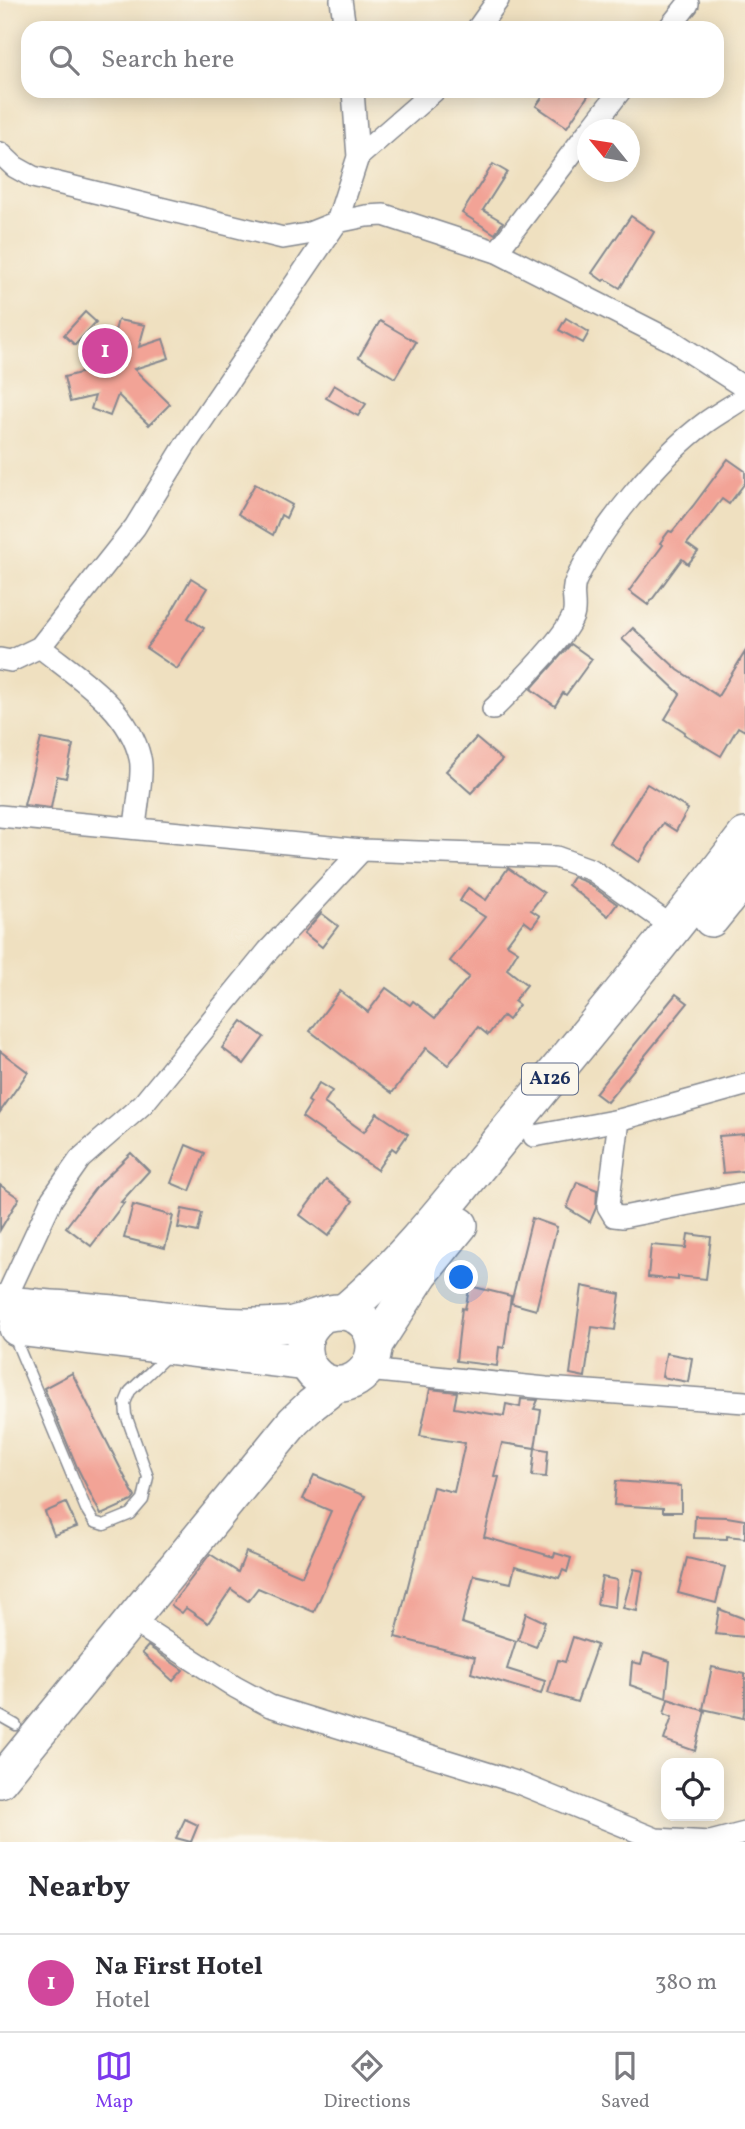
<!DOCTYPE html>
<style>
:root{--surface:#fff;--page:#f2f2f3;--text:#2b2b33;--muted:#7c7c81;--line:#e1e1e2;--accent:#7c3aed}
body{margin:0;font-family:Vollkorn,serif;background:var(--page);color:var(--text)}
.controls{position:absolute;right:21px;bottom:21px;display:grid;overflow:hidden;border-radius:14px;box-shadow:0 4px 18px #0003}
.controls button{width:63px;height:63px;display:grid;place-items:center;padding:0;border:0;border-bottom:2px solid var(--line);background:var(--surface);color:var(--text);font:35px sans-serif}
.compass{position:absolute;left:577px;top:119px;width:63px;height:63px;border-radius:50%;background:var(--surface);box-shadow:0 4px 18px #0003;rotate:300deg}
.you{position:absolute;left:462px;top:1278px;width:24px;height:24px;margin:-18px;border:5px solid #fff;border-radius:50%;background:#1a73e8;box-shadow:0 0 0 10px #1a73e833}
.badge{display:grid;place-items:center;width:46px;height:46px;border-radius:50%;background:var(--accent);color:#fff;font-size:23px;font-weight:700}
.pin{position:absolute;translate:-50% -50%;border:4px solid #fff;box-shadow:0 2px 7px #0006}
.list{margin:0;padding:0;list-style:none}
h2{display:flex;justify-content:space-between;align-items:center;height:91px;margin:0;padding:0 28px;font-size:30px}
h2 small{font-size:23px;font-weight:400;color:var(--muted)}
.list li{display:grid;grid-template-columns:46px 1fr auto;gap:21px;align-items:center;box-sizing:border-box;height:98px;padding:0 28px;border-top:2px solid var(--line)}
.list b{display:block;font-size:26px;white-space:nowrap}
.list p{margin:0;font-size:23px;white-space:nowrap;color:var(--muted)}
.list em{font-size:23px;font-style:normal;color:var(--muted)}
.icon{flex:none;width:38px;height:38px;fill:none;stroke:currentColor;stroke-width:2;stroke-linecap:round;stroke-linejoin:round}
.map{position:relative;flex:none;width:745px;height:1842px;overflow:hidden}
.search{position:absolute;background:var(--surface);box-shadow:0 4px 18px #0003;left:21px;right:21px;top:21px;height:77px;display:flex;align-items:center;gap:18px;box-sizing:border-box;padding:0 24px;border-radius:21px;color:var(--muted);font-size:26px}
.sheet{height:189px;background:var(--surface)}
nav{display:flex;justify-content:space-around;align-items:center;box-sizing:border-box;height:98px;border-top:2px solid var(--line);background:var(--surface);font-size:19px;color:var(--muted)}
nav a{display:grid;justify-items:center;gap:4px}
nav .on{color:var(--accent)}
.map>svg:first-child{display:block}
.building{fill:#f2a396}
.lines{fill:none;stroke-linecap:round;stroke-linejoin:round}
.service-casing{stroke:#85888f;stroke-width:13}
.minor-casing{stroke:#85888f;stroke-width:24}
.primary-casing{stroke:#85888f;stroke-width:36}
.trunk-casing{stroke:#85888f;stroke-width:38}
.service{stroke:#fff;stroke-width:10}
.minor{stroke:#fff;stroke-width:21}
.primary{stroke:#fff;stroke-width:33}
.trunk{stroke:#fff;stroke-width:35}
.labels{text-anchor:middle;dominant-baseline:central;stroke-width:5;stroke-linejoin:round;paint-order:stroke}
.shield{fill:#fbf7ec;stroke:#5e6b89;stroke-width:2}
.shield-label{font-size:19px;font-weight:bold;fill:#1b2f5e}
</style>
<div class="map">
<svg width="745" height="1842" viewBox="0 0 745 1842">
<rect width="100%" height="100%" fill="#fbf7ec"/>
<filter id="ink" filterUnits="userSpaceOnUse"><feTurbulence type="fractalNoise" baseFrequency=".0143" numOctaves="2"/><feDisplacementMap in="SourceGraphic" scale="14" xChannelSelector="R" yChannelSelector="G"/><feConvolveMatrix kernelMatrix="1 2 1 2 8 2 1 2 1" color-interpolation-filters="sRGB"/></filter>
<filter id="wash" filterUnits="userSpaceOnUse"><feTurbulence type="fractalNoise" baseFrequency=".00686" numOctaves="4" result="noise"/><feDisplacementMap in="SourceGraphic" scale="28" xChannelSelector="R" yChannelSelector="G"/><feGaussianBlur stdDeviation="1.57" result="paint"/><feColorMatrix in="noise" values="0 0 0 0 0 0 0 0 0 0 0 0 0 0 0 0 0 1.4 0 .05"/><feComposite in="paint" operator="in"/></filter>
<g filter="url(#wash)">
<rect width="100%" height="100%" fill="#efe0c0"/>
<g id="blocks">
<g class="building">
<path d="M 547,91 L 591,91 L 567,127 L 536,106 Z"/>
<path d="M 493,164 L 507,172 L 483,210 L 503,222 L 495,234 L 462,213 Z"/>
<path d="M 631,216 L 654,232 L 620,288 L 605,279 L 603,281 L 592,273 Z"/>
<path d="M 85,312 L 96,322 L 75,345 L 64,335 Z"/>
<path d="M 566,318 L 589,332 L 583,343 L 559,330 Z"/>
<path d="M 118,320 L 145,325 L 139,347 L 163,339 L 169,358 L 134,369 L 170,404 L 149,425 L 118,395 L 110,416 L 91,409 L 95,396 L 70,402 L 64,377 L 105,367 Z"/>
<path d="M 380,321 L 416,342 L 395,378 L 359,357 Z"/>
<path d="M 334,385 L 366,404 L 358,416 L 326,398 Z"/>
<path d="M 728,459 L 745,471 L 745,483 L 729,504 L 722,499 L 687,544 L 698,552 L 688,564 L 682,559 L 648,605 L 629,591 L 663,545 L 660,543 L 669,531 L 672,532 L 693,506 Z"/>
<path d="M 255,484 L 292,505 L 286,518 L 281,515 L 273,535 L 238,514 Z"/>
<path d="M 191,578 L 207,588 L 188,618 L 204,628 L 177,669 L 146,648 L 168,618 Z"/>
<path d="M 633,628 L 678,670 L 718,696 L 745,652 L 745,731 L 738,727 L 721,756 L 684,734 L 685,732 L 665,719 L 680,694 L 622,639 Z"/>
<path d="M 571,644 L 592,659 L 566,695 L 563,693 L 555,706 L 531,689 Z"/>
<path d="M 476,738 L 502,760 L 471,793 L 446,771 Z"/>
<path d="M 41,739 L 73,745 L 66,778 L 57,776 L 51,808 L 24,805 Z"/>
<path d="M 647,784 L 688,809 L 676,831 L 663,823 L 639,862 L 610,843 Z"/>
<path d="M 508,868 L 544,893 L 531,910 L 540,916 L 532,927 L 524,921 L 507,944 L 518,951 L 507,969 L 527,985 L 514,1001 L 519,1005 L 508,1020 L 503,1016 L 488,1035 L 478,1027 L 448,1065 L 426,1048 L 392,1093 L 310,1031 L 340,991 L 368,1012 L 386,988 L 410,1005 L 413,1001 L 435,1018 L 469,977 L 450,961 L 485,917 L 460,901 L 468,888 L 486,900 Z"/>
<path d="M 573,877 L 586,882 L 617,904 L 608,916 L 568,885 Z"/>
<path d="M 321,913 L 338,926 L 322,947 L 304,933 Z"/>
<path d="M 676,994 L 688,1003 L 607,1102 L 595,1093 Z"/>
<path d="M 242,1021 L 264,1037 L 244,1064 L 222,1048 Z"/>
<path d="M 0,1051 L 28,1072 L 0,1112 Z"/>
<path d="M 319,1083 L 332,1091 L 324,1103 L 364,1132 L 377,1113 L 408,1134 L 396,1151 L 392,1148 L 377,1170 L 302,1117 L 311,1103 L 308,1101 Z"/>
<path d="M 745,1134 L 745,1171 L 723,1173 L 719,1136 Z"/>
<path d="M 186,1145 L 205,1153 L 190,1191 L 171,1183 Z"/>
<path d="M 131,1153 L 149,1171 L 121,1202 L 124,1203 L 91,1246 L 66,1227 L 97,1186 Z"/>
<path d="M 326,1180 L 353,1201 L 328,1236 L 300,1215 Z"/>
<path d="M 577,1182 L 597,1190 L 596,1208 L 590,1222 L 567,1208 Z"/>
<path d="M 0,1185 L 19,1198 L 0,1230 Z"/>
<path d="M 133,1205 L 173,1216 L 165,1248 L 124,1238 Z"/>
<path d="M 182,1209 L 202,1213 L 198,1232 L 178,1228 Z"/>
<path d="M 532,1218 L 557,1227 L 536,1310 L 511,1303 Z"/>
<path d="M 688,1234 L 711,1237 L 706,1279 L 678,1276 L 678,1280 L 648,1277 L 651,1245 L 686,1248 Z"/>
<path d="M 470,1286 L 511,1296 L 504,1348 L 499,1347 L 497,1366 L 456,1361 L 462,1308 L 465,1309 Z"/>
<path d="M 582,1286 L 620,1294 L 615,1330 L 592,1327 L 585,1377 L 570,1374 Z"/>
<path d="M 666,1353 L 692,1358 L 688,1382 L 662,1377 Z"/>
<path d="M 72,1373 L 135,1497 L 132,1501 L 101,1515 L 77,1467 L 44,1388 Z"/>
<path d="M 430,1389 L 457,1392 L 454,1408 L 504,1416 L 506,1404 L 520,1407 L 521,1399 L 538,1400 L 534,1409 L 541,1410 L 535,1448 L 502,1443 L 494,1476 L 499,1477 L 484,1537 L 554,1557 L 555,1553 L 571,1558 L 567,1572 L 563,1570 L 559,1578 L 515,1566 L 511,1583 L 474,1575 L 462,1623 L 516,1641 L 507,1669 L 545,1681 L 541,1694 L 471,1673 L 475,1657 L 395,1637 L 433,1487 L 454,1492 L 465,1443 L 420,1436 Z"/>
<path d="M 535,1448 L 548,1450 L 546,1477 L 532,1476 Z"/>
<path d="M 314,1475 L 365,1496 L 314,1612 L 258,1588 L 248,1601 L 231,1589 L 208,1623 L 186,1608 L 182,1613 L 171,1605 L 210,1554 L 238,1572 L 246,1552 L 302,1576 L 331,1511 L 303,1499 Z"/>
<path d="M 616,1481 L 681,1486 L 681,1512 L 663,1512 L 663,1508 L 614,1505 Z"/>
<path d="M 66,1503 L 77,1527 L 54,1535 L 45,1512 Z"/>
<path d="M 695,1516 L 727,1517 L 745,1520 L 745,1538 L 727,1536 L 727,1539 L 694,1538 Z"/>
<path d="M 687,1558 L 725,1567 L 716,1603 L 678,1593 Z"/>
<path d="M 634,1569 L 643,1571 L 637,1611 L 623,1608 Z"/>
<path d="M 602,1577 L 617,1580 L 615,1607 L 597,1604 Z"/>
<path d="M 719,1609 L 745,1619 L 745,1637 L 715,1634 Z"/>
<path d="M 526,1613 L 545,1622 L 536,1647 L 518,1640 Z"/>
<path d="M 573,1637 L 597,1645 L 577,1702 L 548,1693 L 558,1660 L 565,1662 Z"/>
<path d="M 148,1646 L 183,1670 L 173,1681 L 142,1653 Z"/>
<path d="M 644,1653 L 670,1661 L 666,1698 L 630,1685 L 632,1662 L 641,1664 Z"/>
<path d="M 712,1667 L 745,1674 L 745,1707 L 743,1718 L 703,1709 Z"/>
<path d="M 668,1699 L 705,1711 L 695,1751 L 664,1740 L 672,1717 L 664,1714 Z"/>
<path d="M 185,1819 L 198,1825 L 191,1842 L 176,1838 Z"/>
</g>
</g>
</g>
<g filter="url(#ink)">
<use href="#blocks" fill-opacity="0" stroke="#85888f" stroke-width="2"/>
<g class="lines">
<defs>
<g id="service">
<path d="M 13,1334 L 86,1509 L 94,1522 L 104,1525 L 131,1514 L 143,1500 L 148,1477 L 126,1415 L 125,1403 L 130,1391 L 170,1353"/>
<path d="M 0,1716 L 16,1725"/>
</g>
<g id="minor">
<path d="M 341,0 L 345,28"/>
<path d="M 478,28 L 498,0"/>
<path d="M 669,28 L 688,4"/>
<path d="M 590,130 L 620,91"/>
<path d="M 0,153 L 15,167 L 33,177 L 283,238 L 307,234 L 337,222 L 366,216 L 384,215 L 396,219 L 497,252 L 674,342 L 745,388"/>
<path d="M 358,157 L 434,91"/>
<path d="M 497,252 L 588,132"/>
<path d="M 40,647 C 77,677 129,708 140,758 C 144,772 136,812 135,828"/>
<path d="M 0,659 L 11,661 L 40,647 L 135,527 L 186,444 L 337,222 L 358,157 L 353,91"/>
<path d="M 493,709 C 513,689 563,641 573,616 C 577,606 570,592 576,580 C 600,529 660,456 705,423 C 717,414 732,406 745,397"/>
<path d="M 0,816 L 362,850 L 556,857 L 592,870 L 674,928"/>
<path d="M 619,1120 L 608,1206 L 614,1216 L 623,1217 L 745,1193"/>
<path d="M 534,1136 L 619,1120 L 745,1085"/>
<path d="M 3,1304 L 52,1199 L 80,1159 L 143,1104 L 268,951 L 362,850"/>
<path d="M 367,1370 L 546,1388 L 745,1402"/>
<path d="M 131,1620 L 235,1687 L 270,1706 L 516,1782 L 656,1839 L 710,1842 L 745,1833"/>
</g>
<path id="primary" d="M 0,1781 L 294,1421 L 311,1405 L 338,1384"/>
<g id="trunk">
<path d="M 711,919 L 745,877"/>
<path d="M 0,1303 C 41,1308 82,1309 122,1314 C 162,1318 203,1325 244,1326 C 259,1326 276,1326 292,1324 C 310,1321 330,1308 348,1313 C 379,1321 383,1362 356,1379 C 320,1401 281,1349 320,1317"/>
<path d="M 344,1312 C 405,1261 454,1196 504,1135 C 586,1036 667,938 745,836"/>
<path d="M 17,1328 L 307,1363"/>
<path d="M 375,1344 L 421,1273 L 460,1225"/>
</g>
</defs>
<use href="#service" class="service-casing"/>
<use href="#minor" class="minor-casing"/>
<use href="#primary" class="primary-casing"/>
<use href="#trunk" class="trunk-casing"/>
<use href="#service" class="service"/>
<use href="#minor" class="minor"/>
<use href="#primary" class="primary"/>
<use href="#trunk" class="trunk"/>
</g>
</g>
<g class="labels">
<rect class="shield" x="522" y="1063.5" width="56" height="31" rx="5"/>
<g class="shield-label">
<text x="550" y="1079">A126</text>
</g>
</g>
</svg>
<div class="controls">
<button><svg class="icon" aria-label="locate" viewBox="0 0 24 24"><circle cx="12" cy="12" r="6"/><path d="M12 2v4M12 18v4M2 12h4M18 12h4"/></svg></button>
</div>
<svg class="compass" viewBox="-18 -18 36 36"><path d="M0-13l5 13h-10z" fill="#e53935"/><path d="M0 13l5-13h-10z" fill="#7c7c81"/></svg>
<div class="you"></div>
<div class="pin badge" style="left:105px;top:351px;background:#d1479c">1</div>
<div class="search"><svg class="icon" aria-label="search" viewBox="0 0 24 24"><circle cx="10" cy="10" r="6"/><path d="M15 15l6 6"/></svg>Search here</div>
</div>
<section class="sheet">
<h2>Nearby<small></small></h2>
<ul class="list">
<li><span class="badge" style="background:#d1479c">1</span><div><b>Na First Hotel</b><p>Hotel</p></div><em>380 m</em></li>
</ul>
</section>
<nav>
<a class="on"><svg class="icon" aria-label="map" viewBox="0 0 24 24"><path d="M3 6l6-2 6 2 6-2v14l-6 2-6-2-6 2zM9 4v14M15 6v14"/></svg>Map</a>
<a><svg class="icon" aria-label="directions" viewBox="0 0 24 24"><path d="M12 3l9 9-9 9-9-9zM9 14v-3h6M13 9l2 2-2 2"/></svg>Directions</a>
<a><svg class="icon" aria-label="saved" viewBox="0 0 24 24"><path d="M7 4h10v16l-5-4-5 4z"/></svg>Saved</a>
</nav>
